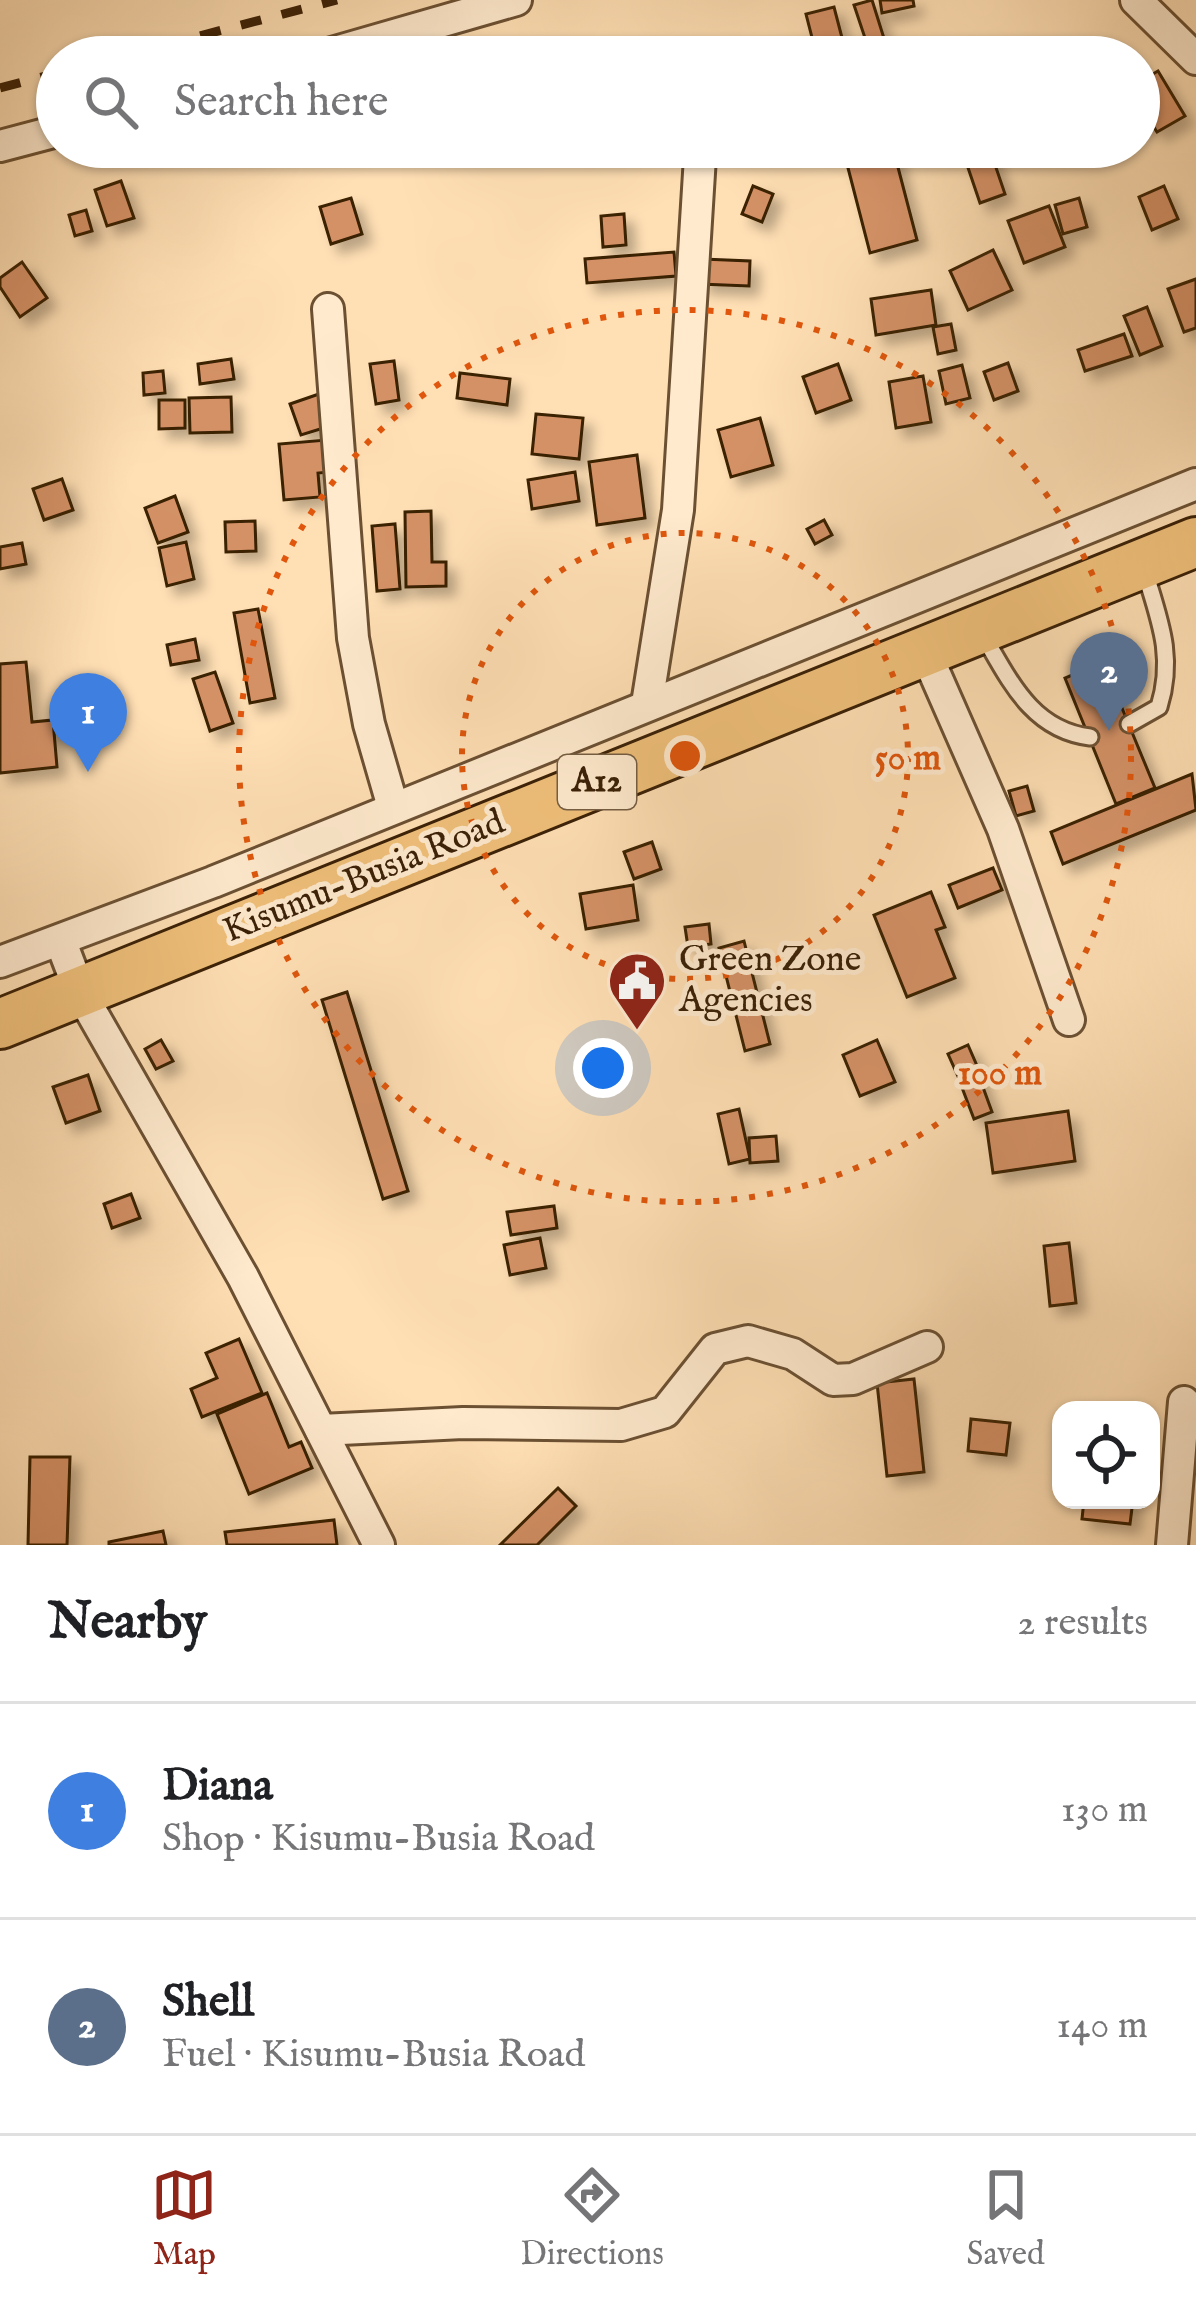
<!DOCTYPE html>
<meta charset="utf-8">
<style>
:root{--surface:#fff;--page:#f6f6f6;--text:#202124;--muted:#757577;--line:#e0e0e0;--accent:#8f2418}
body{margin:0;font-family:"IM FELL English",serif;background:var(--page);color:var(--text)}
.controls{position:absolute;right:36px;bottom:36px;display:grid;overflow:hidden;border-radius:24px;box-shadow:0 3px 9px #0004}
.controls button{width:108px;height:108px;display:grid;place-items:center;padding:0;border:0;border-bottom:3px solid var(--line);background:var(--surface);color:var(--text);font:60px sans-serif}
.you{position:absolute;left:603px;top:1068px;width:42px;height:42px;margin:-30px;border:9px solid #fff;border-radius:50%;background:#1a73e8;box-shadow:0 0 0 18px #1a73e833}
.badge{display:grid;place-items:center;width:78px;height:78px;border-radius:50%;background:var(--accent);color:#fff;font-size:39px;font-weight:700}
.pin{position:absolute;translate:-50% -99px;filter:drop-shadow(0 3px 6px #0008)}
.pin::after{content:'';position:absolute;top:63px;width:42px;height:36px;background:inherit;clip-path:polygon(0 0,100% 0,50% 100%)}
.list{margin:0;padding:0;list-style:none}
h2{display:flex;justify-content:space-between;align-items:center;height:156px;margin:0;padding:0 48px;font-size:51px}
h2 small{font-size:39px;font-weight:400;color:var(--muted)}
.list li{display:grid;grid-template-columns:78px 1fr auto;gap:36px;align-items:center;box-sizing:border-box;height:216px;padding:0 48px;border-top:3px solid var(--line)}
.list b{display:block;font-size:45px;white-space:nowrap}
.list p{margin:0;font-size:39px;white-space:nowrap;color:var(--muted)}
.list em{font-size:39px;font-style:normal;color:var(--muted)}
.icon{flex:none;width:66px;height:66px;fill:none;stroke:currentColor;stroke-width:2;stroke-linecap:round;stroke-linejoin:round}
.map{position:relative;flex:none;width:1196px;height:1545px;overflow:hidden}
.search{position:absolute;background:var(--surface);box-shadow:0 3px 9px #0004;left:36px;right:36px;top:36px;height:132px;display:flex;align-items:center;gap:30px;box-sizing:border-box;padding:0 42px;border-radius:66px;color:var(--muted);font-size:45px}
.sheet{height:588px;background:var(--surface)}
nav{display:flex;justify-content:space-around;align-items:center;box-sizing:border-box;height:168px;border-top:3px solid var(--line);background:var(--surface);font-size:33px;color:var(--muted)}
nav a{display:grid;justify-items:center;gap:6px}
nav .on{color:var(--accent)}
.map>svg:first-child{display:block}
.building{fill:#d49166;stroke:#3a2006;stroke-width:3;filter:url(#shadow)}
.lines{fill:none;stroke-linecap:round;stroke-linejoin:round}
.service-casing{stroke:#6b5032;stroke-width:21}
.minor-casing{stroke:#6b5032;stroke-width:36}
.trunk-casing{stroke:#3a2006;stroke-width:54}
.service{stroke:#ffeace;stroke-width:15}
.minor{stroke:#ffeace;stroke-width:30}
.trunk{stroke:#f0c07a;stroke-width:48}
.rail{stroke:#3a2006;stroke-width:9;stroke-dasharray:21 21;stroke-linecap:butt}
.ring{fill:none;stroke:#df560c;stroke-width:6;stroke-dasharray:6 12}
.labels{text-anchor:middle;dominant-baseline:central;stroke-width:10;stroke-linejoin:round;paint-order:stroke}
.shield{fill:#ffeace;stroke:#755d42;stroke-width:3}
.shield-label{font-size:33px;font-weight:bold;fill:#3a2006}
.street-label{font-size:36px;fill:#3a2006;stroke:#ffeace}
.poi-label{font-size:36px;fill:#3a2006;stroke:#ffeace;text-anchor:start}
.centre{fill:#df560c;stroke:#ffeace;stroke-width:6}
.ring-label{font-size:36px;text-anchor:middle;font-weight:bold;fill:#df560c;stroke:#ffeace;stroke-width:10;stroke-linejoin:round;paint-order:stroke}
</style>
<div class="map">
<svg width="1196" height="1545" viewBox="0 0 1196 1545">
<defs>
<filter id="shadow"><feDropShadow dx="9" dy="9" stdDeviation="6" flood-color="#0004"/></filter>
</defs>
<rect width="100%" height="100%" fill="#ffdfb4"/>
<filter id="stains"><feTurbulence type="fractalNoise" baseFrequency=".00167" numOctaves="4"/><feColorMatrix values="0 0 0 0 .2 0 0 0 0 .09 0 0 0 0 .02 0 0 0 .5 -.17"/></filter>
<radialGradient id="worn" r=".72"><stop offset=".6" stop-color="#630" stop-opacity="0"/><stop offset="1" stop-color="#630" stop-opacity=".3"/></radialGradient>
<g class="building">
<path d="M 872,0 L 887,48 L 870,53 L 854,5 Z"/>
<path d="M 880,0 L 913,0 L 914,6 L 882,13 Z"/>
<path d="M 834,7 L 847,57 L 817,57 L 806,14 Z"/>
<path d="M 1158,71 L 1185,116 L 1157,132 L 1150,121 L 1139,127 L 1139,82 Z"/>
<path d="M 961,147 L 989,147 L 1005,194 L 980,203 Z"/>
<path d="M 894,152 L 917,240 L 870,253 L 847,164 Z"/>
<path d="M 121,181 L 134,218 L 107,226 L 95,190 Z"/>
<path d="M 753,186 L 773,194 L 762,222 L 742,214 Z"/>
<path d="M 1164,186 L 1178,219 L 1152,230 L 1139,197 Z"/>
<path d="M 351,198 L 362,234 L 331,244 L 320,207 Z"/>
<path d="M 1079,198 L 1087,227 L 1063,234 L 1055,205 Z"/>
<path d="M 1049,206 L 1065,247 L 1024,263 L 1008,221 Z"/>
<path d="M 86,210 L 92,231 L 75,236 L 69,215 Z"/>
<path d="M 624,214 L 626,245 L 603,247 L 601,216 Z"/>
<path d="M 993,250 L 1012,290 L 968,310 L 950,271 Z"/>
<path d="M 674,252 L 676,276 L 587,283 L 585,259 Z"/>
<path d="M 702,259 L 750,261 L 749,286 L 700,284 Z"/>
<path d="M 22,262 L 47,298 L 20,317 L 0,287 L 0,278 Z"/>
<path d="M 1196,279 L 1196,328 L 1184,332 L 1168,289 Z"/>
<path d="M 931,290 L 936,325 L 876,335 L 871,299 Z"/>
<path d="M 1147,307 L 1162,346 L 1140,355 L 1124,316 Z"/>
<path d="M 951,324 L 956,350 L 938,354 L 933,327 Z"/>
<path d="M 1124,334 L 1132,356 L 1085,371 L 1078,350 Z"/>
<path d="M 231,359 L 234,379 L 200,384 L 198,364 Z"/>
<path d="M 394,361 L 399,400 L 376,404 L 370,364 Z"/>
<path d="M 1008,363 L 1018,391 L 994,400 L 984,372 Z"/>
<path d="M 838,364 L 851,400 L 816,413 L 803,377 Z"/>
<path d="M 962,365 L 970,398 L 946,404 L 939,371 Z"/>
<path d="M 163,371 L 165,393 L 144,395 L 143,373 Z"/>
<path d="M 460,373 L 510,379 L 507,405 L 457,398 Z"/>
<path d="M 923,376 L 931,422 L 896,428 L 889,382 Z"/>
<path d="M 319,394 L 330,426 L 301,435 L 290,404 Z"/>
<path d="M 231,397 L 232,432 L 190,433 L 189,398 Z"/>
<path d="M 159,400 L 185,400 L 185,428 L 159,429 Z"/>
<path d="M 536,414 L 583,418 L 579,459 L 532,454 Z"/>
<path d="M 760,418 L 773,465 L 731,477 L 718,430 Z"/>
<path d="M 338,439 L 341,471 L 318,473 L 320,497 L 284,500 L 279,444 Z"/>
<path d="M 637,455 L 645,518 L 597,525 L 589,462 Z"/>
<path d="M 575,472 L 579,501 L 532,509 L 528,480 Z"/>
<path d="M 62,479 L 73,510 L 44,520 L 33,489 Z"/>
<path d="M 175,496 L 188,532 L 158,543 L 145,508 Z"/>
<path d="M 431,511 L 432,562 L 446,562 L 446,586 L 406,587 L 405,512 Z"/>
<path d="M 824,520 L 832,535 L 815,544 L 807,529 Z"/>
<path d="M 255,521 L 256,551 L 226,552 L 225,522 Z"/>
<path d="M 395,524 L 400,589 L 377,591 L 372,526 Z"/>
<path d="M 186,542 L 194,579 L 167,586 L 159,548 Z"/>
<path d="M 22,543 L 26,564 L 0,569 L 0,547 Z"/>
<path d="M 258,609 L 275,698 L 250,703 L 234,613 Z"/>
<path d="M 195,639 L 199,660 L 171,665 L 167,645 Z"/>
<path d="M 26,662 L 32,722 L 53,720 L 57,767 L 0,773 L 0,664 Z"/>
<path d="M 1103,662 L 1155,788 L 1116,804 L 1065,678 Z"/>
<path d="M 215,672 L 233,723 L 210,731 L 193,679 Z"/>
<path d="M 1192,774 L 1196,810 L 1063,864 L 1051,832 Z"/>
<path d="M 1027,786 L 1034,811 L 1016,816 L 1009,791 Z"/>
<path d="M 652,842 L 661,869 L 634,879 L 624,852 Z"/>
<path d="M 993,868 L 1002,890 L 958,908 L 949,885 Z"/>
<path d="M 633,885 L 638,920 L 586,929 L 580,894 Z"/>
<path d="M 931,892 L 945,927 L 936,930 L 955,978 L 907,997 L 874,915 Z"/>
<path d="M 709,924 L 711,944 L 688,947 L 685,927 Z"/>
<path d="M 744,941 L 770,1044 L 745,1051 L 719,948 Z"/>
<path d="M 347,992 L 408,1191 L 383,1199 L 322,1000 Z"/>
<path d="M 161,1040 L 173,1061 L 156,1069 L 145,1049 Z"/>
<path d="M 877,1040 L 895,1082 L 860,1096 L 843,1055 Z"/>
<path d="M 968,1045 L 981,1075 L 961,1083 L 948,1054 Z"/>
<path d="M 88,1075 L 100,1111 L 66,1123 L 53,1087 Z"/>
<path d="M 980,1079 L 992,1112 L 974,1119 L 961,1085 Z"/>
<path d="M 739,1109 L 750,1159 L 729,1164 L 718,1114 Z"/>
<path d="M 1068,1111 L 1075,1161 L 993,1173 L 986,1123 Z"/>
<path d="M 776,1136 L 778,1161 L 750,1163 L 749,1138 Z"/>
<path d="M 131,1194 L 140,1218 L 112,1228 L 104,1204 Z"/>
<path d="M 554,1206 L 557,1228 L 511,1235 L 507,1212 Z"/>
<path d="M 540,1238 L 546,1268 L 510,1275 L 504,1245 Z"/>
<path d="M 1069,1243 L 1076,1303 L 1050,1306 L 1044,1246 Z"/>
<path d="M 239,1339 L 262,1393 L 202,1417 L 191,1389 L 217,1378 L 206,1353 Z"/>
<path d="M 914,1379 L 924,1472 L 887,1476 L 877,1383 Z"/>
<path d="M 267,1393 L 289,1447 L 301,1442 L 312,1468 L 249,1494 L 217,1414 Z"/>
<path d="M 971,1419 L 1010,1423 L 1006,1455 L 968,1451 Z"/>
<path d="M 30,1457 L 70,1457 L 67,1545 L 28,1545 Z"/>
<path d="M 558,1488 L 576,1506 L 537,1545 L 500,1545 Z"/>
<path d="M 1084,1500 L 1133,1500 L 1130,1524 L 1082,1519 Z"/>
<path d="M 334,1520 L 337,1545 L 227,1545 L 225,1532 Z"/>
<path d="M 163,1531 L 166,1545 L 109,1545 L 109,1542 Z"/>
</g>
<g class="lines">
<defs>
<g id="service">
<path d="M 983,635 C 1010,681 1032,730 1090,737"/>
<path d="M 1129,724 L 1159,707 C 1175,656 1159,619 1144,569"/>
</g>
<g id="minor">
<path d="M 1136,0 L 1196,59"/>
<path d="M 318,57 L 516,0"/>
<path d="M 0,146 L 57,131"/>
<path d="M 328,309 L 353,638 L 369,724 L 393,807"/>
<path d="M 924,649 L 1003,829 L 1069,1020"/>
<path d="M 647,704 L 678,510 L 700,157"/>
<path d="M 61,942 L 80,992 L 243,1277 L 379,1545"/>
<path d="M 0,962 L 213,882 L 1196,484"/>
<path d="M 321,1430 L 463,1423 L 621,1425 L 665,1412 L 715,1349 L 748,1341 L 793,1354 L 833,1380 L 853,1379 L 927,1347"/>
<path d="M 1172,1545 L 1184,1402"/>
</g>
<path id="trunk" d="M 0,1024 L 1196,542"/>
</defs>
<use href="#service" class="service-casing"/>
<use href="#minor" class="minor-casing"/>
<use href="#trunk" class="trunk-casing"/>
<use href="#service" class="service"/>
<use href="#minor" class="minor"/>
<use href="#trunk" class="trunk"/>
<g class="rail">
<path d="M 119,57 L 337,0"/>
<path d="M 0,88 L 57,73"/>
</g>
</g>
<g class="ring">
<circle cx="685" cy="756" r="223"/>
<circle cx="685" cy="756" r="446"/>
</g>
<defs>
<symbol id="civic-pin" viewBox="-11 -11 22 30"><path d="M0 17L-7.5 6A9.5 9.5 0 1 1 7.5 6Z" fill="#8f2418" stroke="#ffeace"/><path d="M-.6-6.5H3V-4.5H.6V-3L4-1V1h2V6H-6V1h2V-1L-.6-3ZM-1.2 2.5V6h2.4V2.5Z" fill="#fff"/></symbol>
</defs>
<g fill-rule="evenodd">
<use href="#civic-pin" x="604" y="948" width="66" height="90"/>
</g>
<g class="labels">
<rect class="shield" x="558" y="755" width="78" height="54" rx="9"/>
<g class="shield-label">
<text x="597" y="782">A12</text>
</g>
<g class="street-label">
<text transform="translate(364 877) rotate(-22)">Kisumu-Busia Road</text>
</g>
<g class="poi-label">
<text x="679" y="960">Green Zone<tspan x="679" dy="41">Agencies</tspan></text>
</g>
</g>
<circle cx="685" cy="756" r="18" class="centre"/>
<g class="ring-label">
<text x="908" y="769">50 m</text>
<text x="1000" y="1084">100 m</text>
</g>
<rect width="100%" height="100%" filter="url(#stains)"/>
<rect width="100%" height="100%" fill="url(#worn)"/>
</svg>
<div class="controls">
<button><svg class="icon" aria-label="locate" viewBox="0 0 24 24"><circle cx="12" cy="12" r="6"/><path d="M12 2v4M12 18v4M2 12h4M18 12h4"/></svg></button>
</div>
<div class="you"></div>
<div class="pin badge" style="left:88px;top:772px;background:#3f7fe0">1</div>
<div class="pin badge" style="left:1109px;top:731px;background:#5c6f8a">2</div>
<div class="search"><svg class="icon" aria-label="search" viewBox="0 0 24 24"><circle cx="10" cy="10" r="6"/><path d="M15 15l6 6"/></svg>Search here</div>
</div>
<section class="sheet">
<h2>Nearby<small>2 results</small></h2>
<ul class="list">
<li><span class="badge" style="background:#3f7fe0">1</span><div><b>Diana</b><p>Shop · Kisumu-Busia Road</p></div><em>130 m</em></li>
<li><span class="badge" style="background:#5c6f8a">2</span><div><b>Shell</b><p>Fuel · Kisumu-Busia Road</p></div><em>140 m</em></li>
</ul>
</section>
<nav>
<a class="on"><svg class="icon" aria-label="map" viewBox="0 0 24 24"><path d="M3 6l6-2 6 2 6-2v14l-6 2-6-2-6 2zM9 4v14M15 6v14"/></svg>Map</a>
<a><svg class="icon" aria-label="directions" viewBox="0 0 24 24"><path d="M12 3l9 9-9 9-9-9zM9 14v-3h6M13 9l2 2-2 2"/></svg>Directions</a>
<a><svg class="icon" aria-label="saved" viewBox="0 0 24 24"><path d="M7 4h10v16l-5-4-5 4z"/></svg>Saved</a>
</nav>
